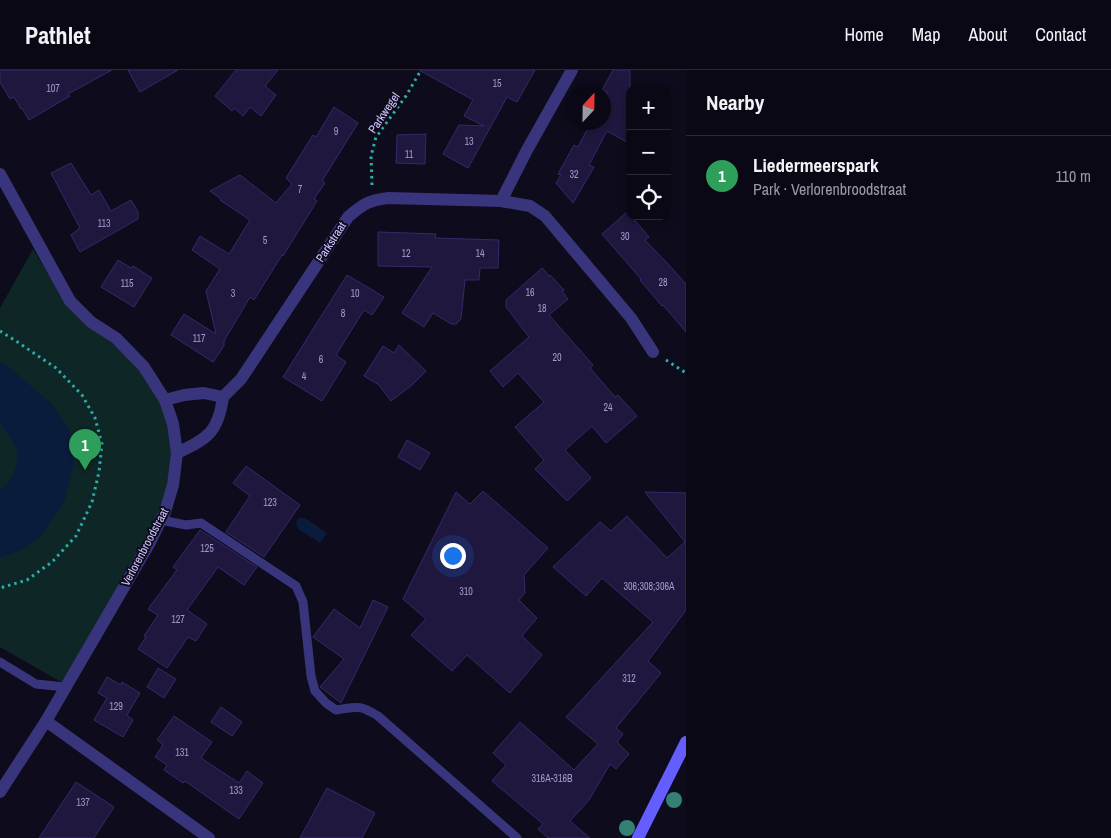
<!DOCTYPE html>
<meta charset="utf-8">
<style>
:root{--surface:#0a0815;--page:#13111e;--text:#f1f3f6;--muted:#999aa0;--line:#2a2934;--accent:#00d6f1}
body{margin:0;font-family:"Archivo Narrow",sans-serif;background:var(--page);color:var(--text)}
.controls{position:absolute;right:15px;top:15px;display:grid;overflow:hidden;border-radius:10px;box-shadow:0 2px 8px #0003}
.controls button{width:45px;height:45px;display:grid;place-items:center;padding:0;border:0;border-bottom:1px solid var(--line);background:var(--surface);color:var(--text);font:25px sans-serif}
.compass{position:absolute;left:566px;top:15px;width:45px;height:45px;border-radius:50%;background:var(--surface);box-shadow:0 2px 8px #0003;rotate:22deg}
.you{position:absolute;left:452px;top:485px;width:18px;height:18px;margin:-12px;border:4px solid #fff;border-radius:50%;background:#1a73e8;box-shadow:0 0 0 8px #1a73e833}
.badge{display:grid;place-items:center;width:32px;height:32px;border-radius:50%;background:var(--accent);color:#fff;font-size:16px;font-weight:700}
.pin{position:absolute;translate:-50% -41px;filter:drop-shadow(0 1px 2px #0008)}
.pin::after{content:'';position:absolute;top:26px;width:18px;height:15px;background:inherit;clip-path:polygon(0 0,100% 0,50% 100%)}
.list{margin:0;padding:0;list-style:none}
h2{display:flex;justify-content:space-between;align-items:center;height:65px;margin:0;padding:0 20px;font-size:21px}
h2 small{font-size:16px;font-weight:400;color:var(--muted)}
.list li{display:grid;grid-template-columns:32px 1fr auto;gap:15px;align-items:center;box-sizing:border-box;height:80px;padding:0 20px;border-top:1px solid var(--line)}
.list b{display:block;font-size:19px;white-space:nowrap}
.list p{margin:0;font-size:16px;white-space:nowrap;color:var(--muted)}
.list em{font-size:16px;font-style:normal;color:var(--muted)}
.icon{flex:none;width:28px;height:28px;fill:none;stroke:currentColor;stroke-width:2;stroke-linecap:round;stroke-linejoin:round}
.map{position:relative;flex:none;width:686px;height:768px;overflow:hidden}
header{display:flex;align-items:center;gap:30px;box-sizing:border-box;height:70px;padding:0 25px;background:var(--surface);border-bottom:1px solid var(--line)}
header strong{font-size:24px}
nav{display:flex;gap:28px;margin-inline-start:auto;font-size:18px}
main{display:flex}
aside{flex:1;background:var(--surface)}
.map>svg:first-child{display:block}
.green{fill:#0e2626}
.water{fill:#0a1c3c}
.building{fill:#1f173d;stroke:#37296a}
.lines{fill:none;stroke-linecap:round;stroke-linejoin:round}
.path{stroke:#2baea8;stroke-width:3;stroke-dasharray:2.5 4;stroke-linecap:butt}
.lane{stroke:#39357c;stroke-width:9}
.street{stroke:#39357c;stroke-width:12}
.secondary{stroke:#645dff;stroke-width:12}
.tree{fill:#348075}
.labels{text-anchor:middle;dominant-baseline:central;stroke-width:4;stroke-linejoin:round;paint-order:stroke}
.number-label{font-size:10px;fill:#a29ace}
.street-label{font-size:12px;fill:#cec6ff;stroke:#0e0b1c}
</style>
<header>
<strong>Pathlet</strong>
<nav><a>Home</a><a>Map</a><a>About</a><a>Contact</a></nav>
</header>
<main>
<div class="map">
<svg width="686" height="768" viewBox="0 0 686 768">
<rect width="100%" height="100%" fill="#0e0b1c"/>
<path class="green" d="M 33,179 L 68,236 L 113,273 L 140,301 L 160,331 L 168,354 L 172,384 L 167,416 L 160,440 L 145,471 L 63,613 L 0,577 L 0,238 Z"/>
<g class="water">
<path d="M 0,291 L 8,296 L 53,335 L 70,361 L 74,394 L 65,430 L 41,466 L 22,480 L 2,487 L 0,487 L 0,419 C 13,414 18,394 17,381 C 16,374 5,358 0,354 Z"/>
<path d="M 299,448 L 305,448 L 327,463 L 320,473 L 298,459 L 296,452 Z"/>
</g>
<g class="building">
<path d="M 0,0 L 112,0 L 68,24 L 70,26 L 29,50 L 22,38 L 21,39 L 14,27 L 10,29 L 0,12 Z"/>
<path d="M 128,0 L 178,0 L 140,22 Z"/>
<path d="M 236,0 L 278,0 L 265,16 L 276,25 L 261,46 L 250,37 L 243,46 L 234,38 L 232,41 L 215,26 Z"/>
<path d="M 419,0 L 535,0 L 517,32 L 507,27 L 468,98 L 443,84 L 459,55 L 484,56 L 464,46 L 473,30 Z"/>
<path d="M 613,0 L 630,0 L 630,74 L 607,61 L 589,95 L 594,97 L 573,133 L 556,113 L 561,105 L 558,104 L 574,75 L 578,77 L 591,52 L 604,52 L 604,31 L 608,22 L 601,22 Z"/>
<path d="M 334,37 L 358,53 L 322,111 L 325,113 L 314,129 L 317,131 L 283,186 L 282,185 L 254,230 L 250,227 L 224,271 L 224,276 L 213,292 L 171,265 L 184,244 L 216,264 L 206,221 L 220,199 L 192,180 L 200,166 L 229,184 L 250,150 L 220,130 L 221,129 L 210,121 L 240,105 L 276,133 L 292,114 L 286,108 L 313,65 L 316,67 Z"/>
<path d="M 426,64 L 425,94 L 396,93 L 397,65 Z"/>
<path d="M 71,93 L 91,125 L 99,120 L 111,141 L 131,130 L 138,142 L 138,149 L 80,182 L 71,165 L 80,158 L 51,103 Z"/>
<path d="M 627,142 L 630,146 L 631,146 L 649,167 L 645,170 L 669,195 L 686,214 L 686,262 L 663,235 L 662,236 L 640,210 L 641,209 L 602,164 Z"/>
<path d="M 378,162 L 436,164 L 435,168 L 499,170 L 498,198 L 480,198 L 479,210 L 465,210 L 461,249 L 456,254 L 451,254 L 433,243 L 424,257 L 402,243 L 432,197 L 378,196 Z"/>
<path d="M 118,190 L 131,198 L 133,196 L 152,208 L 134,237 L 101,217 Z"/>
<path d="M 542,198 L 549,206 L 550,205 L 564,220 L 562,221 L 568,229 L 549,245 L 593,295 L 590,298 L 615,327 L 618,325 L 637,346 L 606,373 L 592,356 L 565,380 L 591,408 L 567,431 L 535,399 L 544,390 L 515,357 L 544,332 L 518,303 L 503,317 L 490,301 L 529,267 L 506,237 L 506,230 Z"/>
<path d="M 347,205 L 384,227 L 372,245 L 364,240 L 336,285 L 346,292 L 322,331 L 283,307 Z"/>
<path d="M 399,275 L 426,301 L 412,315 L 391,331 L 379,315 L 364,306 L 383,276 L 394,283 Z"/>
<path d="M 407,370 L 430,383 L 420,400 L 398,387 Z"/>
<path d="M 246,396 L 300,435 L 264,487 L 226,462 L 250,426 L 233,413 Z"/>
<path d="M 483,421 L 548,478 L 524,505 L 525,523 L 519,530 L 537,548 L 522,566 L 542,585 L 510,623 L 467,585 L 452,601 L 411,565 L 426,549 L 403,529 L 456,422 L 470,434 Z"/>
<path d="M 645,422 L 686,423 L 686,540 L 648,591 L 661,603 L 616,658 L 623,664 L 617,672 L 629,684 L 616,699 L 610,694 L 589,730 L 570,751 L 590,768 L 548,768 L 538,759 L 543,754 L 492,711 L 506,695 L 493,683 L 520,652 L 574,700 L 598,674 L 566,647 L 653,552 L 602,508 L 586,526 L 553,497 L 600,452 L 611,461 L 627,446 L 667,488 L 685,472 Z"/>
<path d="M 200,460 L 257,497 L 244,515 L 218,497 L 187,540 L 207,554 L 196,571 L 188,567 L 167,598 L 138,579 L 146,567 L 144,566 L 158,545 L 148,539 L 177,500 L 173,497 Z"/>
<path d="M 373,530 L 388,537 L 341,633 L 320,617 L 344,589 L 313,567 L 334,539 L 360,558 Z"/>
<path d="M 158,598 L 176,609 L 164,628 L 147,617 Z"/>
<path d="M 107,607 L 121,615 L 122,612 L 140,623 L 127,645 L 133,650 L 123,667 L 94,650 L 107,628 L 98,623 Z"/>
<path d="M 221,637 L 242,652 L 232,666 L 211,652 Z"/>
<path d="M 174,646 L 212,672 L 201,688 L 239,713 L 247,701 L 263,713 L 239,749 L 185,711 L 183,713 L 164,700 L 167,695 L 155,687 L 163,675 L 157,670 Z"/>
<path d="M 76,712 L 114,737 L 94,768 L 39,768 Z"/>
<path d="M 327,718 L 375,743 L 362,768 L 300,768 Z"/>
</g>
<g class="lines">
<g class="path">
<path d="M 372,115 L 371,86 L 376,67 L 406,26 L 421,0"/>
<path d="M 0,261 L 16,271 L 56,298 L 82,325 L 95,348 L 102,374 L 99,402 L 92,432 L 76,466 L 52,492 L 27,510 L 0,518"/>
<path d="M 666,290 L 686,303"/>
</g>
<g class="lane">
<path d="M 161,450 L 186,455 L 201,453 L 296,516 L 303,532 L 311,606 L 315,621 L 326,633 L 336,640 C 357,637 358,634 378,646 L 517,768"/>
<path d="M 0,592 L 36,614 L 65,617"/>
</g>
<g class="street">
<path d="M 0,104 L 70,231 L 91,252 L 116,268 L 144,297 L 165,330 L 173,354 L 177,383 L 173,415 L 165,442 L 149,474 L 46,651 L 0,722"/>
<path d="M 501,131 L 527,80 L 572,0"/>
<path d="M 223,327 L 241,309 L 348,147 C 363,134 369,130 389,128 L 501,131 L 530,136 L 545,146 L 631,248 L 653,282"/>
<path d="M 165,330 L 184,325 L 204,323 L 223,327 C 218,363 208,368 177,383"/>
<path d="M 46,651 L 209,768"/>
</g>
<path class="secondary" d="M 638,768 L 686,672"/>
</g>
<g class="tree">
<circle cx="674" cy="730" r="8"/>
<circle cx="627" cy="758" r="8"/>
</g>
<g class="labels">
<g class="number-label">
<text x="497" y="13">15</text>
<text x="53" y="18">107</text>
<text x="336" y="61">9</text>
<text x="469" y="71">13</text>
<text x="409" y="84">11</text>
<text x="574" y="104">32</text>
<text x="300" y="119">7</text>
<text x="104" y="153">113</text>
<text x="625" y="166">30</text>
<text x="265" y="170">5</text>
<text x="406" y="183">12</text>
<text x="480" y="183">14</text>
<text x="663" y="212">28</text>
<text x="127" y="213">115</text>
<text x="530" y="222">16</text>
<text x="233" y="223">3</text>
<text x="355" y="223">10</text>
<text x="542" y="238">18</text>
<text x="343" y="243">8</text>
<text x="199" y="268">117</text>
<text x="557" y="287">20</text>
<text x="321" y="289">6</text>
<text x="304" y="306">4</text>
<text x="608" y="337">24</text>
<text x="270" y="432">123</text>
<text x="207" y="478">125</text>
<text x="649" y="516">306;308;306A</text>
<text x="466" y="521">310</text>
<text x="178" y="549">127</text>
<text x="629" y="608">312</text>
<text x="116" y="636">129</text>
<text x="182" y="682">131</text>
<text x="552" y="708">316A-316B</text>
<text x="236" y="720">133</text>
<text x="83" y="732">137</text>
</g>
<g class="street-label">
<text transform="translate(384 43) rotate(-56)">Parkwegel</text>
<text transform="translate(331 172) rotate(-57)">Parkstraat</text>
<text transform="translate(145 477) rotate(-62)">Verlorenbroodstraat</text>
</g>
</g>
</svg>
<div class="controls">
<button>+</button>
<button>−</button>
<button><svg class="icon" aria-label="locate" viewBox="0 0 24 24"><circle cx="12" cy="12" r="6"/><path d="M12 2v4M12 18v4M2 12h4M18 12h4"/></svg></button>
</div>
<svg class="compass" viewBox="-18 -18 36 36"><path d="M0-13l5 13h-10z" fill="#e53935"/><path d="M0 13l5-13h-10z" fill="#999aa0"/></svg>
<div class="you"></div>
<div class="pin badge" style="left:85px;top:400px;background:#2e9e5b">1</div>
</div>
<aside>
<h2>Nearby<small></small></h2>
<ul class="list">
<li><span class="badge" style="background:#2e9e5b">1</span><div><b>Liedermeerspark</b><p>Park · Verlorenbroodstraat</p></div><em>110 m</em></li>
</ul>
</aside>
</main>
